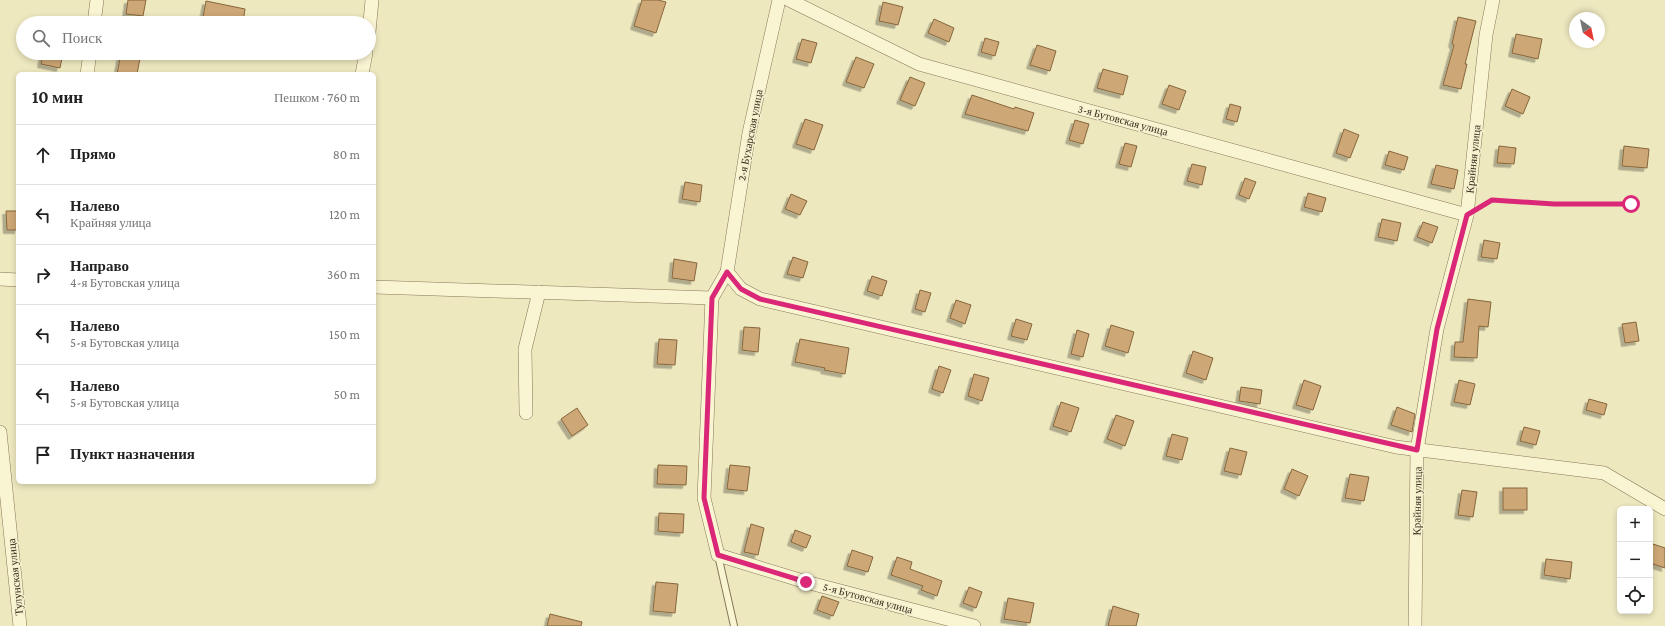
<!DOCTYPE html>
<html lang="ru">
<meta charset="utf-8">
<style>
:root{--surface:#fff;--page:#f6f6f6;--text:#222;--muted:#767676;--line:#e0e0e0}
body{margin:0;font-family:"Crimson Pro",serif;background:var(--page);color:var(--text)}
.controls{position:absolute;right:12px;bottom:12px;display:grid;overflow:hidden;border-radius:6px;box-shadow:0 2px 6px #0003}
.controls button{width:36px;height:36px;display:grid;place-items:center;padding:0;border:0;border-bottom:1px solid var(--line);background:var(--surface);color:var(--text);font:20px sans-serif}
.compass{position:absolute;left:1569px;top:12px;width:36px;height:36px;border-radius:50%;background:var(--surface);box-shadow:0 2px 6px #0003;rotate:147deg}
.stop{position:absolute;width:12px;height:12px;margin:-9px;border:3px solid #db2777;border-radius:50%;background:#fff}
.stop.end{background:#db2777;border-color:#fff;box-shadow:0 1px 4px #0008}
.list{margin:0;padding:0;list-style:none}
h2{display:flex;justify-content:space-between;align-items:center;height:52px;margin:0;padding:0 16px;font-size:17px}
h2 small{font-size:13px;font-weight:400;color:var(--muted)}
.list li{display:grid;grid-template-columns:26px 1fr auto;gap:12px;align-items:center;box-sizing:border-box;height:60px;padding:0 16px;border-top:1px solid var(--line)}
.list b{display:block;font-size:15px;white-space:nowrap}
.list p{margin:0;font-size:13px;white-space:nowrap;color:var(--muted)}
.list em{font-size:13px;font-style:normal;color:var(--muted)}
.icon{flex:none;width:22px;height:22px;fill:none;stroke:currentColor;stroke-width:2;stroke-linecap:round;stroke-linejoin:round}
.map{position:relative;flex:none;width:1665px;height:626px;overflow:hidden}
.search{position:absolute;background:var(--surface);box-shadow:0 2px 6px #0003;left:16px;top:16px;width:360px;height:44px;display:flex;align-items:center;gap:10px;box-sizing:border-box;padding:0 14px;border-radius:22px;color:var(--muted);font-size:15px}
.panel{position:absolute;background:var(--surface);box-shadow:0 2px 6px #0003;left:16px;top:72px;width:360px;height:412px;border-radius:6px}
.map>svg:first-child{display:block}
.building{fill:#cda774;stroke:#86663d;filter:url(#shadow)}
.lines{fill:none;stroke-linecap:round;stroke-linejoin:round}
.lane-casing{stroke:#867857;stroke-width:8}
.street-casing{stroke:#867857;stroke-width:14}
.path{stroke:#867857;stroke-width:2.5;stroke-dasharray:3 2;stroke-linecap:butt}
.lane{stroke:#f9f4d2;stroke-width:6}
.street{stroke:#f9f4d2;stroke-width:13}
.route{stroke:#db2777;stroke-width:5}
.labels{text-anchor:middle;dominant-baseline:central;stroke-width:3;stroke-linejoin:round;paint-order:stroke}
.street-label{font-size:11px;fill:#362d1c;stroke:#f5f0ce}
</style>
<div class="map">
<svg width="1665" height="626" viewBox="0 0 1665 626">
<defs>
<filter id="shadow"><feDropShadow dx="-3.5" dy="3.5" stdDeviation="0" flood-color="#0004"/></filter>
</defs>
<rect width="100%" height="100%" fill="#eee8bf"/>
<g class="building">
<path d="M 128,0 L 146,0 L 143,16 L 126,14 Z"/>
<path d="M 642,0 L 658,0 L 666,2 L 656,33 L 634,26 Z"/>
<path d="M 206,1 L 245,9 L 243,23 L 234,23 L 203,17 Z"/>
<path d="M 883,2 L 903,7 L 898,25 L 879,21 Z"/>
<path d="M 1458,17 L 1476,21 L 1465,64 L 1467,64 L 1461,89 L 1443,85 L 1454,45 L 1452,44 Z"/>
<path d="M 934,19 L 954,28 L 949,42 L 928,33 Z"/>
<path d="M 1516,34 L 1542,39 L 1538,59 L 1512,53 Z"/>
<path d="M 985,38 L 999,42 L 995,56 L 981,52 Z"/>
<path d="M 802,39 L 817,43 L 811,63 L 796,59 Z"/>
<path d="M 1037,45 L 1056,51 L 1050,71 L 1030,65 Z"/>
<path d="M 43,53 L 63,53 L 60,68 L 41,64 Z"/>
<path d="M 121,53 L 141,53 L 137,74 L 117,74 Z"/>
<path d="M 856,57 L 874,64 L 864,88 L 846,82 Z"/>
<path d="M 1103,69 L 1128,76 L 1123,95 L 1097,88 Z"/>
<path d="M 910,77 L 925,83 L 915,106 L 900,100 Z"/>
<path d="M 1169,85 L 1186,91 L 1179,110 L 1162,104 Z"/>
<path d="M 1512,89 L 1530,97 L 1523,114 L 1505,106 Z"/>
<path d="M 972,95 L 1014,109 L 1015,107 L 1034,113 L 1028,131 L 965,114 Z"/>
<path d="M 1230,104 L 1241,107 L 1237,122 L 1226,119 Z"/>
<path d="M 805,119 L 823,125 L 814,150 L 796,144 Z"/>
<path d="M 1075,120 L 1089,124 L 1083,144 L 1069,140 Z"/>
<path d="M 1344,129 L 1359,135 L 1350,158 L 1336,153 Z"/>
<path d="M 1125,143 L 1137,146 L 1131,167 L 1119,164 Z"/>
<path d="M 1499,146 L 1516,148 L 1514,164 L 1497,163 Z"/>
<path d="M 1624,146 L 1649,149 L 1647,168 L 1622,166 Z"/>
<path d="M 1389,151 L 1408,157 L 1404,170 L 1385,165 Z"/>
<path d="M 1192,164 L 1206,167 L 1202,185 L 1187,181 Z"/>
<path d="M 1436,165 L 1458,170 L 1454,189 L 1431,184 Z"/>
<path d="M 1245,178 L 1256,182 L 1249,199 L 1239,195 Z"/>
<path d="M 685,182 L 702,185 L 700,202 L 682,199 Z"/>
<path d="M 1308,193 L 1326,198 L 1322,212 L 1304,207 Z"/>
<path d="M 791,194 L 807,201 L 800,215 L 785,209 Z"/>
<path d="M 6,211 L 18,211 L 18,230 L 7,230 Z"/>
<path d="M 1382,219 L 1401,223 L 1397,241 L 1378,237 Z"/>
<path d="M 1423,222 L 1438,227 L 1432,243 L 1417,237 Z"/>
<path d="M 1484,240 L 1500,243 L 1497,259 L 1481,257 Z"/>
<path d="M 793,257 L 808,262 L 803,278 L 787,274 Z"/>
<path d="M 674,259 L 697,263 L 694,281 L 672,278 Z"/>
<path d="M 872,276 L 887,281 L 882,296 L 867,291 Z"/>
<path d="M 920,290 L 931,293 L 925,312 L 915,309 Z"/>
<path d="M 1468,299 L 1491,302 L 1488,327 L 1479,326 L 1477,358 L 1454,357 L 1455,342 L 1463,342 Z"/>
<path d="M 956,300 L 971,305 L 965,324 L 950,318 Z"/>
<path d="M 1016,319 L 1032,324 L 1027,340 L 1011,336 Z"/>
<path d="M 1636,322 L 1639,341 L 1625,343 L 1622,324 Z"/>
<path d="M 1111,325 L 1134,332 L 1128,353 L 1105,346 Z"/>
<path d="M 744,327 L 760,328 L 758,352 L 742,350 Z"/>
<path d="M 1077,330 L 1089,334 L 1083,357 L 1071,354 Z"/>
<path d="M 659,339 L 677,340 L 675,365 L 657,364 Z"/>
<path d="M 800,339 L 849,348 L 845,374 L 824,370 L 825,368 L 795,362 Z"/>
<path d="M 1193,351 L 1213,358 L 1206,380 L 1186,373 Z"/>
<path d="M 939,366 L 951,370 L 943,393 L 932,389 Z"/>
<path d="M 974,374 L 989,378 L 982,401 L 968,396 Z"/>
<path d="M 1304,380 L 1321,386 L 1313,410 L 1296,405 Z"/>
<path d="M 1459,380 L 1475,384 L 1470,405 L 1454,402 Z"/>
<path d="M 1241,387 L 1262,390 L 1260,404 L 1239,401 Z"/>
<path d="M 1589,399 L 1607,404 L 1604,415 L 1586,410 Z"/>
<path d="M 1061,402 L 1079,408 L 1071,432 L 1053,426 Z"/>
<path d="M 1397,407 L 1415,414 L 1412,432 L 1391,425 Z"/>
<path d="M 577,408 L 588,425 L 572,436 L 561,419 Z"/>
<path d="M 1116,415 L 1134,421 L 1125,446 L 1107,439 Z"/>
<path d="M 1524,427 L 1540,431 L 1536,445 L 1520,441 Z"/>
<path d="M 1172,434 L 1188,438 L 1182,460 L 1166,456 Z"/>
<path d="M 1230,448 L 1247,452 L 1241,475 L 1224,471 Z"/>
<path d="M 658,465 L 687,466 L 686,485 L 657,484 Z"/>
<path d="M 730,465 L 750,467 L 747,491 L 727,489 Z"/>
<path d="M 1292,469 L 1308,476 L 1299,496 L 1284,489 Z"/>
<path d="M 1350,474 L 1369,477 L 1364,501 L 1345,498 Z"/>
<rect x="1503" y="488" width="24" height="22"/>
<path d="M 1462,490 L 1477,492 L 1473,517 L 1458,515 Z"/>
<path d="M 659,513 L 684,514 L 683,533 L 658,531 Z"/>
<path d="M 751,524 L 764,528 L 758,555 L 744,552 Z"/>
<path d="M 795,530 L 811,536 L 806,548 L 791,542 Z"/>
<path d="M 1653,544 L 1665,548 L 1665,568 L 1650,563 L 1650,554 Z"/>
<path d="M 852,550 L 873,557 L 868,572 L 847,566 Z"/>
<path d="M 897,557 L 912,562 L 910,569 L 942,581 L 937,596 L 921,590 L 923,586 L 891,575 Z"/>
<path d="M 1546,559 L 1572,562 L 1570,579 L 1544,575 Z"/>
<path d="M 656,582 L 678,584 L 675,613 L 653,611 Z"/>
<path d="M 969,587 L 982,592 L 976,608 L 963,603 Z"/>
<path d="M 822,596 L 839,602 L 833,616 L 817,610 Z"/>
<path d="M 1008,598 L 1034,603 L 1030,623 L 1004,619 Z"/>
<path d="M 1113,606 L 1139,614 L 1136,626 L 1108,626 Z"/>
<path d="M 550,614 L 582,622 L 581,626 L 547,626 Z"/>
</g>
<g class="lines">
<defs>
<path id="lane" d="M 718,555 L 734,626"/>
<g id="street">
<path d="M 779,0 L 749,133 L 727,272 L 712,298 L 704,498 L 718,555 L 806,582 L 974,626"/>
<path d="M 789,0 L 919,64 L 1467,215"/>
<path d="M 94,23 L 97,0"/>
<path d="M 369,32 L 372,0"/>
<path d="M 87,74 L 90,53"/>
<path d="M 362,74 L 366,53"/>
<path d="M 727,272 L 741,289 L 760,299 L 1396,447 L 1604,473 L 1665,509"/>
<path d="M 0,279 L 18,280"/>
<path d="M 374,287 L 712,298"/>
<path d="M 526,413 L 525,349 L 539,292"/>
<path d="M 0,432 L 20,626"/>
<path d="M 1415,626 L 1417,450 L 1437,329 L 1467,215 L 1486,35 L 1493,0"/>
</g>
</defs>
<use href="#lane" class="lane-casing"/>
<use href="#street" class="street-casing"/>
<path class="path" d="M 1480,207 L 1492,200 L 1554,204 L 1631,203"/>
<use href="#lane" class="lane"/>
<use href="#street" class="street"/>
</g>
<g class="lines">
<path class="route" d="M 806,582 L 718,555 L 704,498 L 712,298 L 727,272 L 741,289 L 760,299 L 1417,450 L 1437,329 L 1467,215 L 1492,200 L 1554,204 L 1631,204"/>
</g>
<g class="labels">
<g class="street-label">
<text transform="translate(1123 120) rotate(15)">3-я Бутовская улица</text>
<text transform="translate(750 135) rotate(-79)">2-я Бухарская улица</text>
<text transform="translate(1473 159) rotate(-84)">Крайняя улица</text>
<text transform="translate(1417 501) rotate(-89)">Крайняя улица</text>
<text transform="translate(15 577) rotate(-96)">Тулунская улица</text>
<text transform="translate(868 598) rotate(15)">5-я Бутовская улица</text>
</g>
</g>
</svg>
<div class="controls">
<button>+</button>
<button>−</button>
<button><svg class="icon" aria-label="locate" viewBox="0 0 24 24"><circle cx="12" cy="12" r="6"/><path d="M12 2v4M12 18v4M2 12h4M18 12h4"/></svg></button>
</div>
<svg class="compass" viewBox="-18 -18 36 36"><path d="M0-13l5 13h-10z" fill="#e53935"/><path d="M0 13l5-13h-10z" fill="#767676"/></svg>
<div class="stop" style="left:1631px;top:204px"></div>
<div class="stop end" style="left:806px;top:582px"></div>
<div class="search"><svg class="icon" aria-label="search" viewBox="0 0 24 24"><circle cx="10" cy="10" r="6"/><path d="M15 15l6 6"/></svg>Поиск</div>
<section class="panel">
<h2>10 мин<small>Пешком · 760 m</small></h2>
<ul class="list">
<li><svg class="icon" aria-label="ahead" viewBox="0 0 24 24"><path d="M12 20V5M6 11l6-6 6 6"/></svg><div><b>Прямо</b></div><em>80 m</em></li>
<li><svg class="icon" aria-label="left" viewBox="0 0 24 24"><path d="M17 20v-9H6M10 6l-5 5 5 5"/></svg><div><b>Налево</b><p>Крайняя улица</p></div><em>120 m</em></li>
<li><svg class="icon" aria-label="right" viewBox="0 0 24 24"><path d="M7 20v-9h11M14 6l5 5-5 5"/></svg><div><b>Направо</b><p>4-я Бутовская улица</p></div><em>360 m</em></li>
<li><svg class="icon" aria-label="left" viewBox="0 0 24 24"><path d="M17 20v-9H6M10 6l-5 5 5 5"/></svg><div><b>Налево</b><p>5-я Бутовская улица</p></div><em>150 m</em></li>
<li><svg class="icon" aria-label="left" viewBox="0 0 24 24"><path d="M17 20v-9H6M10 6l-5 5 5 5"/></svg><div><b>Налево</b><p>5-я Бутовская улица</p></div><em>50 m</em></li>
<li><svg class="icon" aria-label="arrive" viewBox="0 0 24 24"><path d="M6 21V4h12l-3 4 3 4H6"/></svg><div><b>Пункт назначения</b></div></li>
</ul>
</section>
</div>
